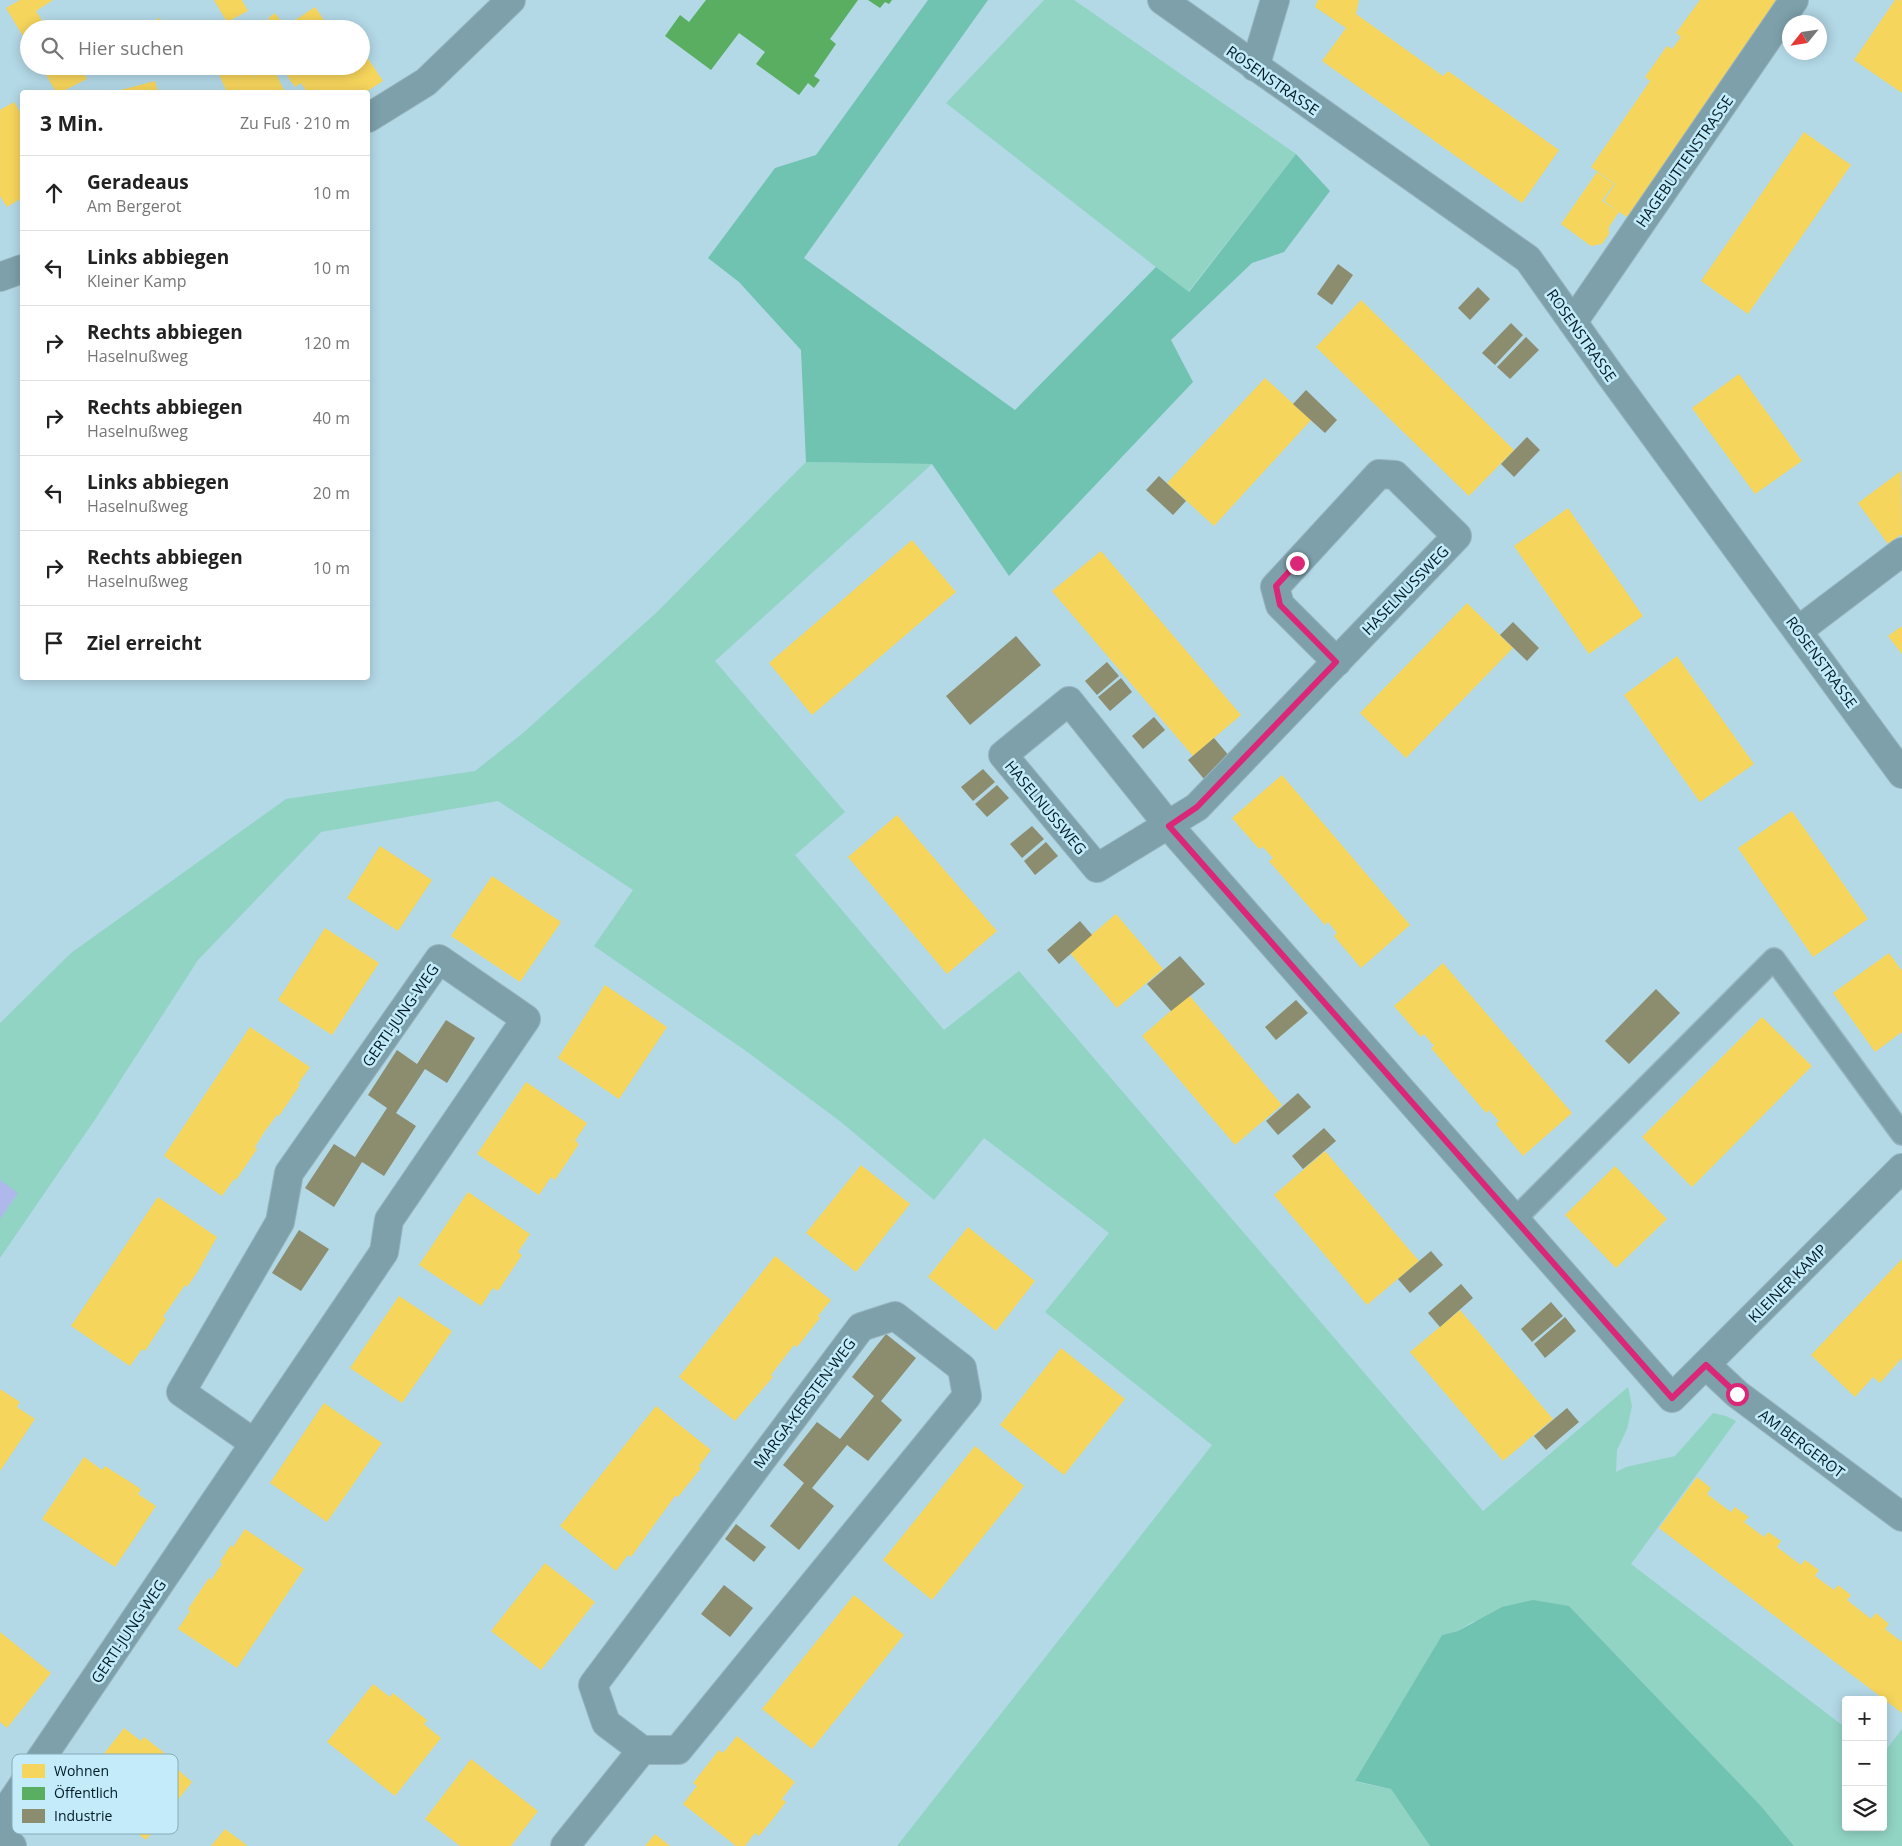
<!DOCTYPE html>
<html lang="de">
<meta charset="utf-8">
<style>
:root{--surface:#fff;--page:#f6f6f6;--text:#222;--muted:#767676;--line:#e0e0e0}
body{margin:0;font-family:"Open Sans",sans-serif;background:var(--page);color:var(--text)}
.controls{position:absolute;right:15px;bottom:15px;display:grid;overflow:hidden;border-radius:5px;box-shadow:0 2px 12px #0003}
.controls button{width:45px;height:45px;display:grid;place-items:center;padding:0;border:0;border-bottom:1px solid var(--line);background:var(--surface);color:var(--text);font:25px sans-serif}
.compass{position:absolute;left:1782px;top:15px;width:45px;height:45px;border-radius:50%;background:var(--surface);box-shadow:0 2px 12px #0003;rotate:240deg}
.stop{position:absolute;width:15px;height:15px;margin:-11px;border:4px solid #db2777;border-radius:50%;background:#fff}
.stop.end{background:#db2777;border-color:#fff;box-shadow:0 1px 5px #0008}
.list{margin:0;padding:0;list-style:none}
h2{display:flex;justify-content:space-between;align-items:center;height:65px;margin:0;padding:0 20px;font-size:21px}
h2 small{font-size:16px;font-weight:400;color:var(--muted)}
.list li{display:grid;grid-template-columns:32px 1fr auto;gap:15px;align-items:center;box-sizing:border-box;height:75px;padding:0 20px;border-top:1px solid var(--line)}
.list b{display:block;font-size:19px;white-space:nowrap}
.list p{margin:0;font-size:16px;white-space:nowrap;color:var(--muted)}
.list em{font-size:16px;font-style:normal;color:var(--muted)}
.icon{flex:none;width:28px;height:28px;fill:none;stroke:currentColor;stroke-width:2;stroke-linecap:round;stroke-linejoin:round}
.map{position:relative;flex:none;width:1902px;height:1846px;overflow:hidden}
.search{position:absolute;background:var(--surface);box-shadow:0 2px 12px #0003;left:20px;top:20px;width:350px;height:55px;display:flex;align-items:center;gap:12px;box-sizing:border-box;padding:0 18px;border-radius:28px;color:var(--muted);font-size:19px}
.panel{position:absolute;background:var(--surface);box-shadow:0 2px 12px #0003;left:20px;top:90px;width:350px;height:590px;border-radius:5px}
.map>svg:first-child{display:block}
.green{fill:#91d4c4}
.forest{fill:#70c3b0}
.water{fill:#aeb8eb}
.homes{fill:#f6d55c}
.public{fill:#5aae61}
.industry{fill:#8c8c6e}
.lines{fill:none;stroke-linecap:round;stroke-linejoin:round}
.lane-casing{stroke:#97b4bf;stroke-width:24}
.street-casing{stroke:#97b4bf;stroke-width:30}
.lane{stroke:#7da0aa;stroke-width:21}
.street{stroke:#7da0aa;stroke-width:28}
.route{stroke:#db2777;stroke-width:6}
.labels{text-anchor:middle;dominant-baseline:central;stroke-width:5;stroke-linejoin:round;paint-order:stroke}
.street-label{font-size:15px;fill:#001a23;stroke:#c3ebfa}
.key{fill:#c3ebfa;stroke:#88acba;stroke-width:1}
.key-label{font-size:14px;fill:#001a23}
</style>
<div class="map">
<svg width="1902" height="1846" viewBox="0 0 1902 1846">
<rect width="100%" height="100%" fill="#b3d8e6"/>
<g class="green">
<path d="M 1044,0 L 1074,0 L 1296,154 L 1188,292 L 946,103 Z"/>
<path d="M 806,462 L 932,464 L 715,661 L 845,812 L 795,855 L 944,1030 L 1019,971 L 1483,1511 L 1628,1387 L 1632,1406 L 1627,1429 L 1617,1450 L 1616,1472 L 1626,1467 L 1675,1456 L 1713,1413 L 1726,1416 L 1736,1421 L 1631,1564 L 1846,1728 L 1846,1827 L 1883,1827 L 1883,1754 L 1902,1729 L 1902,1846 L 1794,1846 L 1761,1806 L 1569,1606 L 1472,1622 L 1458,1631 L 1442,1635 L 1356,1782 L 1391,1789 L 1430,1846 L 897,1846 L 1212,1445 L 1045,1312 L 1109,1233 L 984,1138 L 934,1200 L 841,1122 L 746,1051 L 594,946 L 633,890 L 498,801 L 321,832 L 198,960 L 96,1118 L 0,1258 L 0,1023 L 71,953 L 286,799 L 475,771 L 523,733 L 656,613 Z"/>
</g>
<g class="forest">
<path d="M 928,0 L 988,0 L 804,258 L 1015,410 L 1156,267 L 1189,292 L 1296,154 L 1330,191 L 1284,252 L 1252,263 L 1171,340 L 1193,382 L 1009,576 L 932,464 L 806,462 L 801,350 L 739,282 L 708,258 L 775,168 L 816,155 Z"/>
<path d="M 1533,1600 L 1569,1606 L 1761,1806 L 1794,1846 L 1430,1846 L 1391,1789 L 1355,1781 L 1442,1635 L 1458,1631 L 1502,1607 Z"/>
</g>
<path class="water" d="M 0,1180 L 18,1193 L 0,1219 Z"/>
<g class="homes">
<path d="M 20,0 L 53,0 L 36,11 L 47,29 L 29,29 L 29,46 L 6,8 Z"/>
<path d="M 214,0 L 242,0 L 248,11 L 227,22 Z"/>
<path d="M 1318,0 L 1359,0 L 1356,14 L 1443,76 L 1448,71 L 1559,150 L 1522,203 L 1322,61 L 1346,28 L 1315,7 Z"/>
<path d="M 1700,0 L 1775,0 L 1781,4 L 1642,203 L 1639,201 L 1627,217 L 1619,212 L 1609,227 L 1609,234 L 1602,244 L 1591,246 L 1561,224 L 1597,172 L 1614,184 L 1602,201 L 1618,211 L 1604,201 L 1615,184 L 1591,167 L 1650,81 L 1645,77 L 1667,46 L 1672,49 L 1681,37 L 1676,33 Z"/>
<path d="M 1895,0 L 1902,0 L 1902,93 L 1854,60 Z"/>
<path d="M 315,7 L 330,29 L 276,29 L 268,18 L 275,13 L 285,27 Z"/>
<path d="M 159,18 L 165,29 L 140,29 Z"/>
<path d="M 361,48 L 383,81 L 366,92 L 307,92 L 301,83 L 295,87 L 287,76 L 294,72 L 290,66 L 361,66 Z"/>
<path d="M 41,66 L 70,66 L 75,75 L 81,70 L 87,79 L 61,92 L 56,92 Z"/>
<path d="M 146,66 L 160,66 L 150,72 Z"/>
<path d="M 215,66 L 250,66 L 254,76 L 273,68 L 285,92 L 221,92 L 226,90 Z"/>
<path d="M 155,81 L 158,92 L 113,92 Z"/>
<path d="M 14,102 L 22,115 L 22,198 L 7,207 L 0,196 L 0,110 Z"/>
<path d="M 1804,132 L 1851,165 L 1748,314 L 1701,281 Z"/>
<path d="M 1361,300 L 1514,450 L 1469,496 L 1316,347 Z"/>
<path d="M 1739,374 L 1802,461 L 1755,494 L 1692,408 Z"/>
<path d="M 1265,378 L 1311,420 L 1214,526 L 1167,483 Z"/>
<path d="M 1901,471 L 1902,534 L 1888,544 L 1858,503 Z"/>
<path d="M 1568,508 L 1643,616 L 1589,654 L 1514,546 Z"/>
<path d="M 912,540 L 956,592 L 812,715 L 769,663 Z"/>
<path d="M 1101,551 L 1241,715 L 1193,756 L 1052,591 Z"/>
<path d="M 1467,603 L 1513,648 L 1406,758 L 1360,713 Z"/>
<path d="M 1902,626 L 1902,654 L 1888,636 Z"/>
<path d="M 1677,656 L 1754,764 L 1700,802 L 1624,695 Z"/>
<path d="M 1282,775 L 1410,925 L 1361,968 L 1334,936 L 1337,933 L 1328,922 L 1325,925 L 1269,861 L 1273,858 L 1263,847 L 1259,849 L 1232,818 Z"/>
<path d="M 1792,811 L 1868,919 L 1813,957 L 1738,848 Z"/>
<path d="M 897,815 L 997,931 L 947,974 L 848,857 Z"/>
<path d="M 380,846 L 432,880 L 398,931 L 347,898 Z"/>
<path d="M 492,876 L 561,922 L 520,982 L 451,936 Z"/>
<path d="M 1116,914 L 1163,969 L 1117,1008 L 1070,953 Z"/>
<path d="M 325,928 L 379,963 L 332,1035 L 278,1000 Z"/>
<path d="M 1889,953 L 1902,971 L 1902,1032 L 1875,1052 L 1833,993 Z"/>
<path d="M 1443,963 L 1572,1113 L 1523,1156 L 1496,1124 L 1499,1121 L 1489,1110 L 1486,1113 L 1431,1048 L 1434,1046 L 1424,1034 L 1421,1037 L 1394,1006 Z"/>
<path d="M 605,985 L 667,1027 L 619,1099 L 558,1058 Z"/>
<path d="M 1189,995 L 1282,1105 L 1235,1145 L 1142,1036 Z"/>
<path d="M 1762,1017 L 1812,1066 L 1692,1187 L 1642,1137 Z"/>
<path d="M 250,1027 L 310,1067 L 298,1084 L 300,1085 L 279,1116 L 277,1115 L 265,1131 L 255,1147 L 257,1149 L 236,1180 L 234,1179 L 222,1196 L 164,1156 Z"/>
<path d="M 526,1082 L 587,1123 L 575,1141 L 579,1144 L 555,1180 L 551,1177 L 539,1195 L 477,1154 Z"/>
<path d="M 1325,1151 L 1419,1261 L 1367,1305 L 1274,1195 Z"/>
<path d="M 861,1165 L 910,1204 L 856,1272 L 806,1233 Z"/>
<path d="M 1615,1166 L 1667,1219 L 1616,1268 L 1565,1215 Z"/>
<path d="M 468,1192 L 530,1234 L 518,1252 L 522,1255 L 498,1291 L 493,1288 L 481,1306 L 419,1265 Z"/>
<path d="M 158,1197 L 217,1237 L 198,1271 L 187,1287 L 185,1285 L 163,1317 L 166,1319 L 145,1351 L 142,1349 L 130,1366 L 71,1326 Z"/>
<path d="M 968,1227 L 1035,1281 L 996,1331 L 928,1277 Z"/>
<path d="M 775,1256 L 831,1300 L 818,1316 L 820,1318 L 797,1347 L 794,1345 L 771,1375 L 773,1377 L 735,1421 L 679,1377 Z"/>
<path d="M 1902,1259 L 1902,1358 L 1880,1383 L 1873,1377 L 1855,1397 L 1811,1355 Z"/>
<path d="M 399,1296 L 452,1331 L 402,1403 L 350,1368 Z"/>
<path d="M 1460,1310 L 1553,1419 L 1503,1461 L 1410,1352 Z"/>
<path d="M 1061,1348 L 1125,1399 L 1064,1475 L 1000,1425 Z"/>
<path d="M 0,1389 L 20,1402 L 17,1407 L 35,1419 L 0,1471 Z"/>
<path d="M 324,1403 L 382,1443 L 327,1522 L 270,1483 Z"/>
<path d="M 656,1406 L 711,1450 L 699,1466 L 701,1468 L 678,1497 L 675,1496 L 631,1557 L 628,1555 L 616,1571 L 560,1526 Z"/>
<path d="M 975,1446 L 1024,1486 L 932,1600 L 883,1560 Z"/>
<path d="M 84,1457 L 102,1470 L 105,1466 L 141,1489 L 138,1494 L 156,1506 L 115,1567 L 42,1519 Z"/>
<path d="M 1697,1477 L 1711,1488 L 1707,1494 L 1731,1512 L 1735,1507 L 1749,1517 L 1744,1522 L 1764,1537 L 1768,1532 L 1781,1541 L 1777,1547 L 1801,1565 L 1805,1560 L 1819,1570 L 1815,1576 L 1834,1590 L 1838,1585 L 1851,1595 L 1847,1600 L 1871,1619 L 1876,1613 L 1889,1624 L 1885,1629 L 1902,1642 L 1902,1713 L 1659,1528 Z"/>
<path d="M 245,1529 L 304,1569 L 237,1668 L 178,1629 L 190,1611 L 188,1609 L 209,1578 L 211,1580 L 222,1564 L 220,1562 L 231,1545 L 233,1547 Z"/>
<path d="M 545,1563 L 595,1602 L 541,1670 L 491,1631 Z"/>
<path d="M 854,1595 L 904,1635 L 812,1749 L 762,1709 Z"/>
<path d="M 0,1632 L 51,1673 L 7,1728 L 0,1722 Z"/>
<path d="M 373,1684 L 390,1697 L 393,1693 L 427,1720 L 424,1724 L 441,1738 L 395,1796 L 327,1742 Z"/>
<path d="M 124,1728 L 141,1741 L 144,1737 L 162,1751 L 178,1765 L 176,1768 L 192,1782 L 146,1840 L 78,1787 Z"/>
<path d="M 737,1736 L 795,1782 L 782,1799 L 786,1802 L 773,1819 L 759,1836 L 755,1833 L 745,1846 L 736,1846 L 683,1804 L 697,1786 L 693,1783 L 719,1750 L 723,1753 Z"/>
<path d="M 471,1759 L 538,1811 L 511,1846 L 460,1846 L 425,1819 Z"/>
<path d="M 225,1829 L 244,1843 L 247,1846 L 211,1846 Z"/>
<path d="M 655,1834 L 670,1846 L 645,1846 Z"/>
</g>
<g class="public">
<path d="M 706,0 L 858,0 L 830,39 L 836,44 L 814,76 L 820,80 L 814,88 L 808,83 L 799,95 L 756,64 L 765,52 L 739,33 L 711,70 L 665,36 L 680,15 L 689,22 Z"/>
<path d="M 868,0 L 892,0 L 889,4 L 885,2 L 880,8 Z"/>
</g>
<g class="industry">
<path d="M 1338,264 L 1353,275 L 1332,305 L 1317,294 Z"/>
<path d="M 1478,287 L 1490,299 L 1470,320 L 1458,308 Z"/>
<path d="M 1511,323 L 1523,335 L 1495,365 L 1482,353 Z"/>
<path d="M 1526,337 L 1539,350 L 1510,379 L 1497,367 Z"/>
<path d="M 1306,390 L 1337,420 L 1325,433 L 1293,404 Z"/>
<path d="M 1527,437 L 1540,450 L 1514,477 L 1501,464 Z"/>
<path d="M 1159,476 L 1186,501 L 1173,515 L 1146,490 Z"/>
<path d="M 1513,622 L 1539,648 L 1527,661 L 1500,635 Z"/>
<path d="M 1016,636 L 1041,665 L 970,725 L 946,696 Z"/>
<path d="M 1107,662 L 1119,676 L 1097,695 L 1085,681 Z"/>
<path d="M 1121,678 L 1132,692 L 1110,711 L 1098,697 Z"/>
<path d="M 1154,717 L 1165,730 L 1143,749 L 1132,736 Z"/>
<path d="M 1214,738 L 1230,757 L 1204,779 L 1188,760 Z"/>
<path d="M 983,769 L 995,782 L 973,801 L 961,787 Z"/>
<path d="M 997,785 L 1009,798 L 987,817 L 975,804 Z"/>
<path d="M 1032,826 L 1044,839 L 1022,858 L 1010,844 Z"/>
<path d="M 1046,842 L 1058,856 L 1035,875 L 1024,861 Z"/>
<path d="M 1080,921 L 1092,935 L 1059,964 L 1047,950 Z"/>
<path d="M 1180,956 L 1205,984 L 1171,1011 L 1147,984 Z"/>
<path d="M 1656,989 L 1680,1013 L 1629,1064 L 1605,1041 Z"/>
<path d="M 1296,1000 L 1308,1013 L 1276,1040 L 1265,1027 Z"/>
<path d="M 446,1020 L 475,1038 L 447,1083 L 425,1069 L 396,1113 L 416,1126 L 384,1176 L 362,1162 L 334,1207 L 305,1188 L 334,1144 L 355,1157 L 387,1108 L 368,1095 L 397,1050 L 417,1064 Z"/>
<path d="M 1298,1093 L 1311,1107 L 1278,1135 L 1266,1121 Z"/>
<path d="M 1324,1128 L 1336,1141 L 1303,1169 L 1292,1156 Z"/>
<path d="M 299,1230 L 329,1249 L 301,1291 L 272,1273 Z"/>
<path d="M 1431,1251 L 1443,1265 L 1410,1293 L 1398,1279 Z"/>
<path d="M 1461,1284 L 1473,1298 L 1440,1327 L 1428,1313 Z"/>
<path d="M 1551,1302 L 1563,1316 L 1532,1342 L 1521,1329 Z"/>
<path d="M 1565,1317 L 1576,1331 L 1545,1358 L 1534,1344 Z"/>
<path d="M 886,1334 L 916,1358 L 881,1401 L 902,1420 L 868,1461 L 847,1445 L 812,1488 L 834,1506 L 799,1550 L 770,1526 L 804,1483 L 783,1465 L 817,1422 L 840,1439 L 874,1396 L 852,1377 Z"/>
<path d="M 1567,1408 L 1579,1422 L 1546,1450 L 1534,1436 Z"/>
<path d="M 736,1524 L 766,1547 L 754,1562 L 725,1539 Z"/>
<path d="M 724,1585 L 753,1608 L 730,1637 L 701,1614 Z"/>
</g>
<g class="lines">
<defs>
<path id="lane" d="M 1515,1219 L 1774,959 L 1902,1134"/>
<g id="street">
<path d="M 1162,0 L 1528,259 L 1611,376 L 1902,774"/>
<path d="M 1255,67 L 1275,0"/>
<path d="M 368,118 L 426,82 L 511,0"/>
<path d="M 0,277 L 22,269"/>
<path d="M 1573,322 L 1794,0"/>
<path d="M 1799,630 L 1902,552"/>
<path d="M 1337,662 L 1280,605 L 1275,587 L 1379,474 L 1395,475 L 1457,536 L 1197,807 L 1097,868 L 1003,755 L 1069,701 L 1169,826 L 1672,1398 L 1902,1168"/>
<path d="M 895,1316 L 962,1368 L 967,1396 L 678,1750 L 642,1750 L 606,1723 L 593,1685 L 861,1327 Z"/>
<path d="M 1706,1365 L 1737,1394 L 1902,1517"/>
<path d="M 0,1819 L 384,1252 L 389,1220 L 526,1019 L 439,959 L 289,1173 L 280,1222 L 181,1392 L 254,1443"/>
<path d="M 0,1836 L 12,1846"/>
<path d="M 565,1846 L 642,1750"/>
</g>
</defs>
<use href="#lane" class="lane-casing"/>
<use href="#street" class="street-casing"/>
<use href="#lane" class="lane"/>
<use href="#street" class="street"/>
</g>
<g class="lines">
<path class="route" d="M 1297,563 L 1276,586 L 1280,605 L 1336,662 L 1197,807 L 1169,826 L 1672,1398 L 1706,1365 L 1737,1394"/>
</g>
<g class="labels">
<g class="street-label">
<text transform="translate(1273 80) rotate(35)">ROSENSTRASSE</text>
<text transform="translate(1684 161) rotate(-55)">HAGEBUTTENSTRASSE</text>
<text transform="translate(1582 335) rotate(55)">ROSENSTRASSE</text>
<text transform="translate(1405 590) rotate(-46)">HASELNUSSWEG</text>
<text transform="translate(1822 662) rotate(54)">ROSENSTRASSE</text>
<text transform="translate(1046 807) rotate(50)">HASELNUSSWEG</text>
<text transform="translate(400 1015) rotate(-55)">GERTI-JUNG-WEG</text>
<text transform="translate(1787 1283) rotate(-45)">KLEINER KAMP</text>
<text transform="translate(804 1403) rotate(-53)">MARGA-KERSTEN-WEG</text>
<text transform="translate(1802 1443) rotate(37)">AM BERGEROT</text>
<text transform="translate(128 1631) rotate(-56)">GERTI-JUNG-WEG</text>
</g>
</g>
<rect x="12" y="1754" width="166" height="80" rx="8" class="key"/>
<rect x="22" y="1764" width="23" height="14" fill="#f6d55c"/>
<rect x="22" y="1787" width="23" height="13" fill="#5aae61"/>
<rect x="22" y="1809" width="23" height="14" fill="#8c8c6e"/>
<g class="key-label">
<text x="54" y="1776">Wohnen</text>
<text x="54" y="1798">Öffentlich</text>
<text x="54" y="1821">Industrie</text>
</g>
</svg>
<div class="controls">
<button>+</button>
<button>−</button>
<button><svg class="icon" aria-label="layers" viewBox="0 0 24 24"><path d="M12 4l9 5-9 5-9-5zM3 14l9 5 9-5"/></svg></button>
</div>
<svg class="compass" viewBox="-18 -18 36 36"><path d="M0-13l5 13h-10z" fill="#e53935"/><path d="M0 13l5-13h-10z" fill="#767676"/></svg>
<div class="stop" style="left:1737px;top:1394px"></div>
<div class="stop end" style="left:1297px;top:563px"></div>
<div class="search"><svg class="icon" aria-label="search" viewBox="0 0 24 24"><circle cx="10" cy="10" r="6"/><path d="M15 15l6 6"/></svg>Hier suchen</div>
<section class="panel">
<h2>3 Min.<small>Zu Fuß · 210 m</small></h2>
<ul class="list">
<li><svg class="icon" aria-label="ahead" viewBox="0 0 24 24"><path d="M12 20V5M6 11l6-6 6 6"/></svg><div><b>Geradeaus</b><p>Am Bergerot</p></div><em>10 m</em></li>
<li><svg class="icon" aria-label="left" viewBox="0 0 24 24"><path d="M17 20v-9H6M10 6l-5 5 5 5"/></svg><div><b>Links abbiegen</b><p>Kleiner Kamp</p></div><em>10 m</em></li>
<li><svg class="icon" aria-label="right" viewBox="0 0 24 24"><path d="M7 20v-9h11M14 6l5 5-5 5"/></svg><div><b>Rechts abbiegen</b><p>Haselnußweg</p></div><em>120 m</em></li>
<li><svg class="icon" aria-label="right" viewBox="0 0 24 24"><path d="M7 20v-9h11M14 6l5 5-5 5"/></svg><div><b>Rechts abbiegen</b><p>Haselnußweg</p></div><em>40 m</em></li>
<li><svg class="icon" aria-label="left" viewBox="0 0 24 24"><path d="M17 20v-9H6M10 6l-5 5 5 5"/></svg><div><b>Links abbiegen</b><p>Haselnußweg</p></div><em>20 m</em></li>
<li><svg class="icon" aria-label="right" viewBox="0 0 24 24"><path d="M7 20v-9h11M14 6l5 5-5 5"/></svg><div><b>Rechts abbiegen</b><p>Haselnußweg</p></div><em>10 m</em></li>
<li><svg class="icon" aria-label="arrive" viewBox="0 0 24 24"><path d="M6 21V4h12l-3 4 3 4H6"/></svg><div><b>Ziel erreicht</b></div></li>
</ul>
</section>
</div>
